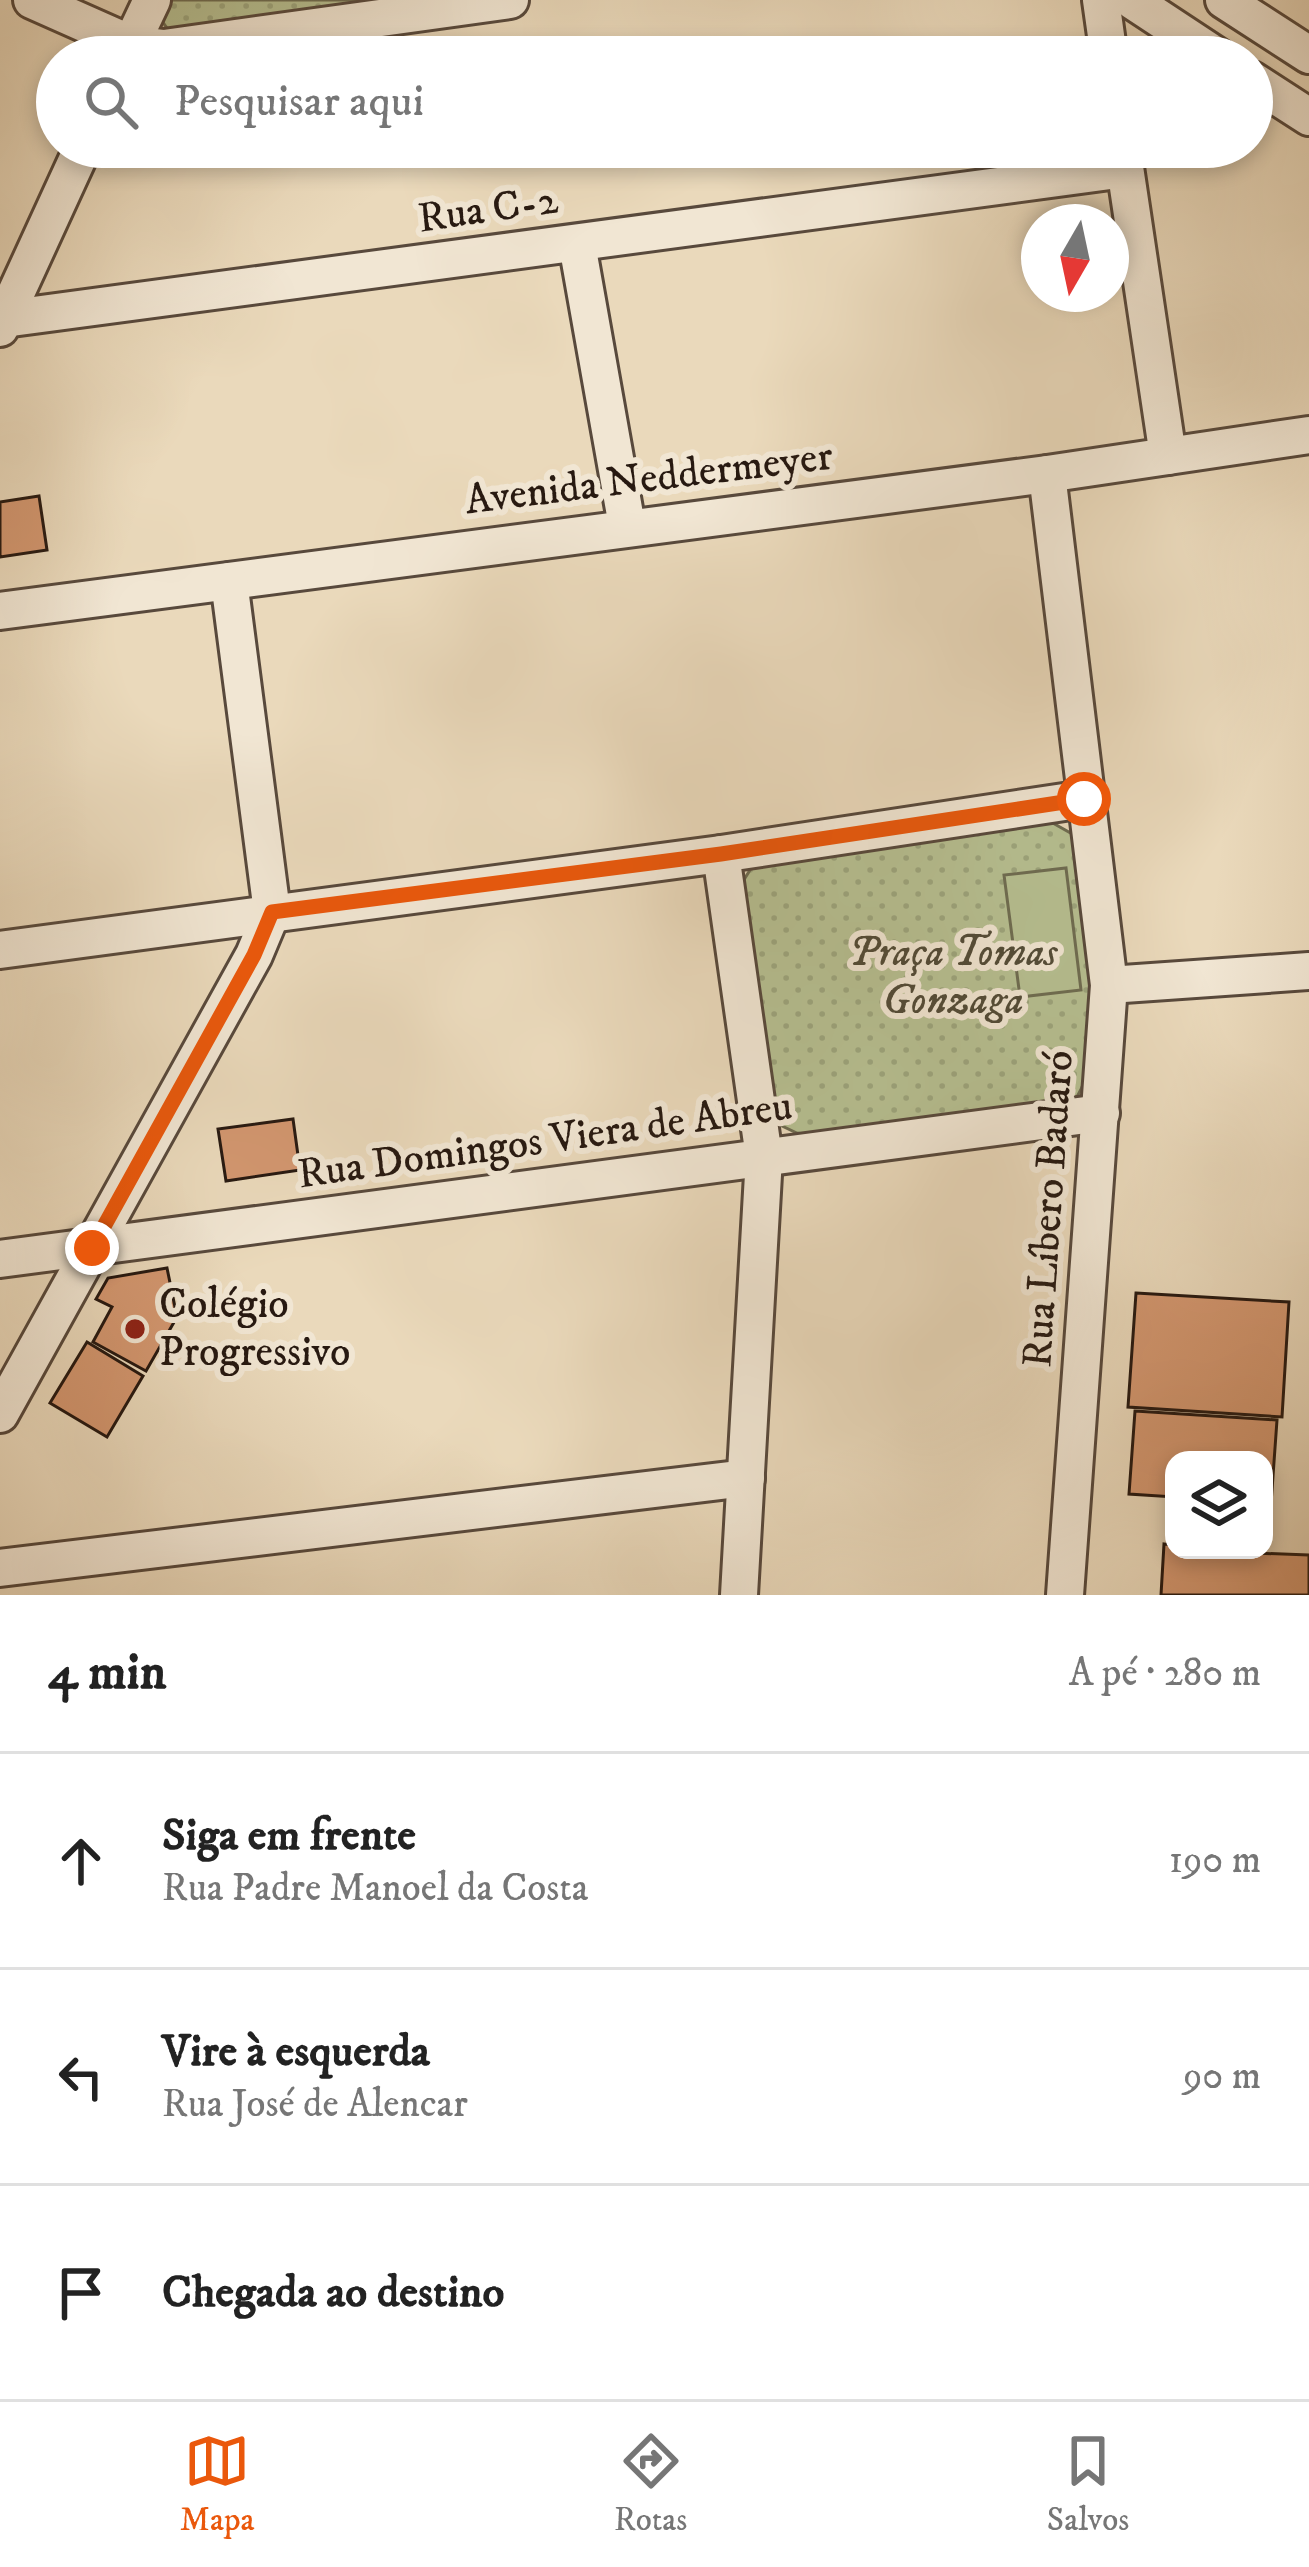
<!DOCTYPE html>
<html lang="pt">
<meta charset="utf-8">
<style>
:root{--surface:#fff;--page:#f6f6f6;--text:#222;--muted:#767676;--line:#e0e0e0;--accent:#ea580c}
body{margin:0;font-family:"IM FELL DW Pica",serif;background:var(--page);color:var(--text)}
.controls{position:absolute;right:36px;bottom:36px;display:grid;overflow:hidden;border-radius:24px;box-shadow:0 6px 18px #0003}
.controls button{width:108px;height:108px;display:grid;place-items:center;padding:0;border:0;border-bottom:3px solid var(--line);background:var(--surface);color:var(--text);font:60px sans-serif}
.compass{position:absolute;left:1021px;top:204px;width:108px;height:108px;border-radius:50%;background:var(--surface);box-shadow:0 6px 18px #0003;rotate:189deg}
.stop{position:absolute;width:36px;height:36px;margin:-27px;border:9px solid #ea580c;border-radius:50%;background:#fff}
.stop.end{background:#ea580c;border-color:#fff;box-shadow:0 3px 12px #0008}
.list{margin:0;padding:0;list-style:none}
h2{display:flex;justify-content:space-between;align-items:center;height:156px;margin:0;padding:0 48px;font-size:51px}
h2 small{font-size:39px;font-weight:400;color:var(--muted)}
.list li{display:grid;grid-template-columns:78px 1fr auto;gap:36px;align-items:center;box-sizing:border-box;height:216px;padding:0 48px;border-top:3px solid var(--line)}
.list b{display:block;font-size:45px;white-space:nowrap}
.list p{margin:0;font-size:39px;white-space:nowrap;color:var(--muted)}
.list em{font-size:39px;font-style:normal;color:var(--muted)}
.icon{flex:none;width:66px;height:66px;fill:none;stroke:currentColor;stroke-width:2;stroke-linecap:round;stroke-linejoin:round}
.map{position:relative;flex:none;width:1309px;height:1595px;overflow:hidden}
.search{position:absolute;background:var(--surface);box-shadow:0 6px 18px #0003;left:36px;right:36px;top:36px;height:132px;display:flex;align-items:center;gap:30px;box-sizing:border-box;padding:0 42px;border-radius:66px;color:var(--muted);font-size:45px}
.sheet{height:804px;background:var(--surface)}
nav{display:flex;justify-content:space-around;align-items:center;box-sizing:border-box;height:168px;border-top:3px solid var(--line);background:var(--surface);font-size:33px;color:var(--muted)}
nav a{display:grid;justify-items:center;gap:6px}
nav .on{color:var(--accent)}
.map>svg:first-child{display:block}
.grass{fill:url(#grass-dots);stroke:#6e6c51;stroke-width:3}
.pitch{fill:#b6bf91;stroke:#6e6c51;stroke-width:3}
.building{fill:#d39770;stroke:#271911;stroke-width:3}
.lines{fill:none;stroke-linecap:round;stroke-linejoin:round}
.minor-casing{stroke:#58493c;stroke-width:42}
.minor{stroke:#f1e6d3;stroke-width:36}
.route{stroke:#ea580c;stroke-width:15}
.poi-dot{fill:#8f2418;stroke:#f1e6d3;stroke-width:4.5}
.labels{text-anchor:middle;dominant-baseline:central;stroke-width:12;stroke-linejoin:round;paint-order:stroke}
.street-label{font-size:42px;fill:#271911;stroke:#f1e6d3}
.park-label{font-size:42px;font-style:italic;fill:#524b37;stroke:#f1e6d3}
.poi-label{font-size:42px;fill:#271911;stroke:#f1e6d3;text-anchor:start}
</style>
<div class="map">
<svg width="1309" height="1595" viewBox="0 0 1309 1595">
<defs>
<pattern id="grass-dots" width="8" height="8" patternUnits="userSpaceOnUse" patternTransform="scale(3)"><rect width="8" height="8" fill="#b6bf91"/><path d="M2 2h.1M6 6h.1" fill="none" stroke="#9ca47c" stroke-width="1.8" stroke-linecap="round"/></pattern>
</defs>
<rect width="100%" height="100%" fill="#ead9bb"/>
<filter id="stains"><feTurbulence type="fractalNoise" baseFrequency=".00167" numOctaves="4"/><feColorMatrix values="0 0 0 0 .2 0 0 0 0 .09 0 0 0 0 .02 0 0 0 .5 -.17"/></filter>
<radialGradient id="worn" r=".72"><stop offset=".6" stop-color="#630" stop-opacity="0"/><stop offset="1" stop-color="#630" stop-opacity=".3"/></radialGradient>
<g class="grass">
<path d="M 172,0 L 426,0 L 172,35 L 162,21 Z"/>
<path d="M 1051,822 L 1074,835 C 1083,903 1116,1049 1072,1104 L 803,1136 L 778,1124 L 740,886 L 752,867 Z"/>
</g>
<path class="pitch" d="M 1066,868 L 1081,990 L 1020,997 L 1004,875 Z"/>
<g class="building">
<path d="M 39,496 L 47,550 L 0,557 L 0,502 Z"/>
<path d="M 293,1119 L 300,1170 L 226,1181 L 218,1129 Z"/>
<path d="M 167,1268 L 177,1317 L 146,1371 L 93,1342 L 112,1307 L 96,1299 L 108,1278 Z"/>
<path d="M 1136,1293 L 1289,1302 L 1282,1417 L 1128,1407 Z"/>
<path d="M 87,1342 L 143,1376 L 107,1437 L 50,1403 Z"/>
<path d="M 1135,1411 L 1277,1420 L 1271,1504 L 1264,1503 L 1264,1460 L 1174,1460 L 1174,1497 L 1129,1494 Z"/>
<path d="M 1164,1544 L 1174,1545 L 1174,1550 L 1309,1555 L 1309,1595 L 1161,1595 Z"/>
</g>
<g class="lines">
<defs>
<g id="minor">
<path d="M 32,0 L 131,44 L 164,48 L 510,0"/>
<path d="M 1101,0 L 1109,57"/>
<path d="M 1224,0 L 1309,55"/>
<path d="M 1133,1 L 1218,57"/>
<path d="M 125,57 L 152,0"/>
<path d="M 1252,80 L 1309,117"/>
<path d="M 1122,147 L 1168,456"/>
<path d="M 577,244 L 627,526"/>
<path d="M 4,319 L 1125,169"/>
<path d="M 0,328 L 83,147"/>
<path d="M 1047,474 L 1109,985 L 1065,1595"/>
<path d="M 0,611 L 1047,474 L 1309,435"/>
<path d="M 721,854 L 764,1157 L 739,1595"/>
<path d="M 0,950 L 721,854 L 1084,799"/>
<path d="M 1109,985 L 1309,971"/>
<path d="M 0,1259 L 1101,1113"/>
<path d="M 0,1414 L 254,955 L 272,912 L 229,581"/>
<path d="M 0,1568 L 746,1478"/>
</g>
</defs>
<use href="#minor" class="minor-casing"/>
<use href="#minor" class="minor"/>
</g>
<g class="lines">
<path class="route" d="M 92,1248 L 254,955 L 272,912 L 721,854 L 1084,799"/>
</g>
<circle class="poi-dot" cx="135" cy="1329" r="12"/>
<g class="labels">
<g class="street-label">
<text transform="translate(488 210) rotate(-8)">Rua C-2</text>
<text transform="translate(649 479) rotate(-7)">Avenida Neddermeyer</text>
<text transform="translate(545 1141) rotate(-8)">Rua Domingos Viera de Abreu</text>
<text transform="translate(1049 1209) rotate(-86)">Rua Líbero Badaró</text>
</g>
<g class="park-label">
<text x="953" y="953">Praça Tomas<tspan x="953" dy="48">Gonzaga</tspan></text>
</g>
<g class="poi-label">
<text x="159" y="1305">Colégio<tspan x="159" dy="48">Progressivo</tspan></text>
</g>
</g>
<rect width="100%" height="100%" filter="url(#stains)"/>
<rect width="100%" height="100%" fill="url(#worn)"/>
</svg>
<div class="controls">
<button><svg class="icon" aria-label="layers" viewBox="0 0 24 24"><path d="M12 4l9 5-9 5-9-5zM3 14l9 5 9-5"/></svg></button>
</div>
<svg class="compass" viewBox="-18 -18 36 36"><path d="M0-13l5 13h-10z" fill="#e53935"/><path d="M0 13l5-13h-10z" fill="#767676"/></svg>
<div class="stop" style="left:1084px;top:799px"></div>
<div class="stop end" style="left:92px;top:1248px"></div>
<div class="search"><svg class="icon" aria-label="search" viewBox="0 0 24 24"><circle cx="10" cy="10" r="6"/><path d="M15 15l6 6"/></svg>Pesquisar aqui</div>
</div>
<section class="sheet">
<h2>4 min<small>A pé · 280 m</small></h2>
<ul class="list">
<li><svg class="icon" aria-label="ahead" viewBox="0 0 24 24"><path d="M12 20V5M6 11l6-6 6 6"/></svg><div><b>Siga em frente</b><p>Rua Padre Manoel da Costa</p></div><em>190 m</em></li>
<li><svg class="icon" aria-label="left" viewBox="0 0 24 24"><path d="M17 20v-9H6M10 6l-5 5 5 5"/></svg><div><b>Vire à esquerda</b><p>Rua José de Alencar</p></div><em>90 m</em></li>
<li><svg class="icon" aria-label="arrive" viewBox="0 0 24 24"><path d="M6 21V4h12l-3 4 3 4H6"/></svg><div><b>Chegada ao destino</b></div></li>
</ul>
</section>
<nav>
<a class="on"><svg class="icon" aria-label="map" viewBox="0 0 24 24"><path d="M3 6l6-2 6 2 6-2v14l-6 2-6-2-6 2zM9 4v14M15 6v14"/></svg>Mapa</a>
<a><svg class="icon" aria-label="directions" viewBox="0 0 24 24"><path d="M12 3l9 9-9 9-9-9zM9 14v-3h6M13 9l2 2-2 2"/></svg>Rotas</a>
<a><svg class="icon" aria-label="saved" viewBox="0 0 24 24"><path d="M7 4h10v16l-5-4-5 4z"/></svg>Salvos</a>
</nav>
